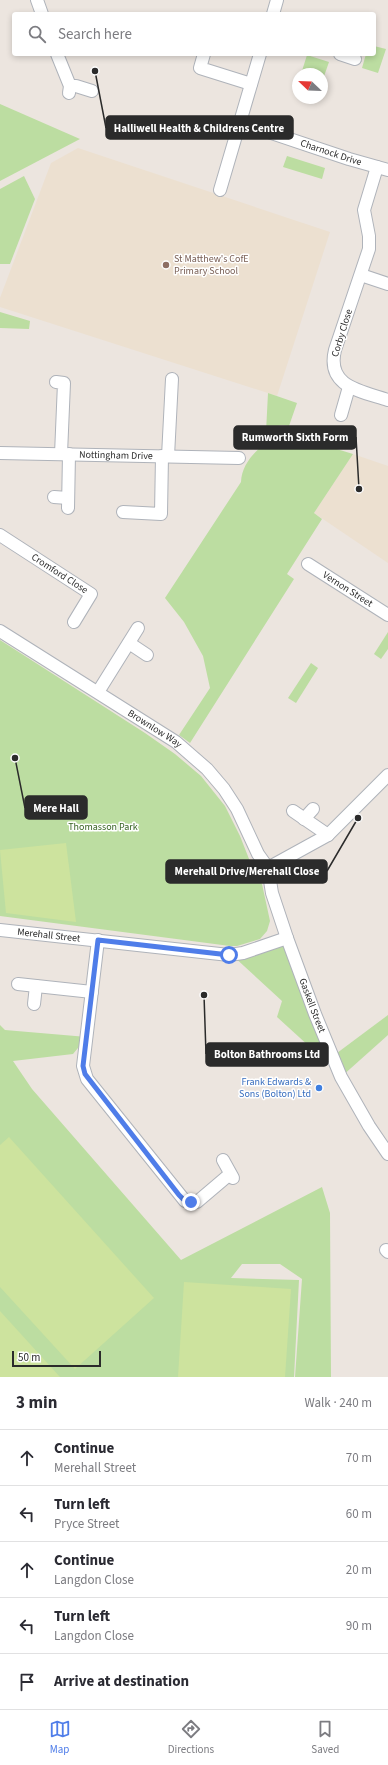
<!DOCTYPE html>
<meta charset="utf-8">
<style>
:root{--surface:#fff;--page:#f7f7f7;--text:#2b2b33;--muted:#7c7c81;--line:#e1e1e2;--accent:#4f7de9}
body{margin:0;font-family:"Source Sans 3",sans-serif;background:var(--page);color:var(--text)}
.compass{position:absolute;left:292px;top:68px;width:36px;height:36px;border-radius:50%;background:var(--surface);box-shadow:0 2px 6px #0003;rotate:293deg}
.scale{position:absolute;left:12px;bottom:10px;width:89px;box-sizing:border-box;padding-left:4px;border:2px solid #2b2b2b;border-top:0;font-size:11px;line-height:14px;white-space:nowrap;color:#2b2b2b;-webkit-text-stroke:3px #fff;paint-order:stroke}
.stop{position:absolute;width:12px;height:12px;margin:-9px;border:3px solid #4f7de9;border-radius:50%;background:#fff}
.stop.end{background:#4f7de9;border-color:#fff;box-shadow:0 1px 4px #0008}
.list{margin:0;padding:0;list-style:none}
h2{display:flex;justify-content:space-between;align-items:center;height:52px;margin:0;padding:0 16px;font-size:17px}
h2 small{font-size:13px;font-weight:400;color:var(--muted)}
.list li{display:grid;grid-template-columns:26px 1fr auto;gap:12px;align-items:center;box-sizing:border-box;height:56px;padding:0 16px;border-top:1px solid var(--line)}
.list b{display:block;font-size:15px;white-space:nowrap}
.list p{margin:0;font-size:13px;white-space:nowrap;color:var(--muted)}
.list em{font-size:13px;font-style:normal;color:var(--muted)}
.icon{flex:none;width:22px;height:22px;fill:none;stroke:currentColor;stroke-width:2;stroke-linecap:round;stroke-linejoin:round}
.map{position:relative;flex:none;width:388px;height:1377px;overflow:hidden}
.search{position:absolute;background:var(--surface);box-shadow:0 2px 6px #0003;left:12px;right:12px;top:12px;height:44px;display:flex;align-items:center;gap:10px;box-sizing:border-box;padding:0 14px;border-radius:4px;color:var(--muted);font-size:15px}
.sheet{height:332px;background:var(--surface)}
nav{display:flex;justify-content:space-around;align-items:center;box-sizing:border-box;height:56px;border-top:1px solid var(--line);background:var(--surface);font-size:11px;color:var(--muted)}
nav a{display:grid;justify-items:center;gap:2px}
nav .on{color:var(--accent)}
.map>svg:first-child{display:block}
.education{fill:#ece0d0}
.green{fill:#bcdda1}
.pitch{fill:#cde39e}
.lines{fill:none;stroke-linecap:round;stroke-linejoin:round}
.minor-casing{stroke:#afb3ba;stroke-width:14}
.minor{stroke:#fff;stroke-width:12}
.route{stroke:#4f7de9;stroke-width:5}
.education-dot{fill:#8d6e63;stroke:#fff;stroke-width:1.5}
.shop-dot{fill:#3f7fe0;stroke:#fff;stroke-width:1.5}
.labels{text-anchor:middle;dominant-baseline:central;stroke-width:3;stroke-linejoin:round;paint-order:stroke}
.street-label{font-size:10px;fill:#2b2b2b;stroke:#fff}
.education-label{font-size:10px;fill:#785e54;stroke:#fff;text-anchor:start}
.park-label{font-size:10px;fill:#366222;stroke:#fff}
.shop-label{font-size:10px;fill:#366cbe;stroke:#fff;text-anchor:end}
.leader{fill:none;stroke:#2b2b2b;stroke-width:1.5}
.callout-dot{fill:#2b2b2b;stroke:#fff;stroke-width:1.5}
.callout{fill:#2b2b2b;stroke:#2b2b2b;stroke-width:1.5}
.callout-label{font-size:11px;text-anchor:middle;font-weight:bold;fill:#fff}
</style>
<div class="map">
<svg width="388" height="1377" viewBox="0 0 388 1377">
<rect width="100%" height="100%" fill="#ece5df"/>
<g class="education">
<path d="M 78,148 L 330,232 L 277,396 L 0,307 L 0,298 L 51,163 Z"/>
<path d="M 353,454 L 388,466 L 388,563 L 314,513 Z"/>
</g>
<g class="green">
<path d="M 374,46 L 386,49 L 378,73 L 362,68 L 366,54 L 374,54 Z"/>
<path d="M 307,55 L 329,62 L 322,82 L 322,74 L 301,74 Z"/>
<path d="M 0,104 L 80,139 L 0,181 Z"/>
<path d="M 287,156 L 325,168 L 322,179 L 283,167 Z"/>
<path d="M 24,176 L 35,199 L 10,264 L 0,264 L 0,189 Z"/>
<path d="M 0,312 L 30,321 L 29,329 L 0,328 Z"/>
<path d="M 268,393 L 297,403 L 289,426 C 280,424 274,427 266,432 Z"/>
<path d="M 281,432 L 353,454 L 314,513 L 322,519 L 287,574 L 294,579 L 190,743 L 179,735 L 210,688 L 203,656 L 184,622 L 165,598 L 241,482 C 242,459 263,444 281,432 Z"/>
<path d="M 388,632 L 388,649 L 381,659 L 374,654 Z"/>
<path d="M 0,640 L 145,733 L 175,754 L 201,776 L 225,806 L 240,836 L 251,864 L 252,873 L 262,884 L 270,921 L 267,931 L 260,939 L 237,946 L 230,946 L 0,916 Z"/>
<path d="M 311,663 L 318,668 L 296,703 L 288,698 Z"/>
<path d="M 287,938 L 331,1052 L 322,1058 L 277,1017 L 282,1001 L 232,955 Z"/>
<path d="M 388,1015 L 388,1035 L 341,1077 L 333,1056 Z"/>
<path d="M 0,1025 L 5,1030 L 87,1037 L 73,1054 L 13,1061 L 32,1089 L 181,1260 L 322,1187 L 330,1213 L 331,1377 L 295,1377 L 302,1279 L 280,1264 L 242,1264 L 231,1278 L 299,1280 L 294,1377 L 0,1377 Z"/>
</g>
<g class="pitch">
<path d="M 66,843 L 76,922 L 6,913 L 0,850 Z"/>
<path d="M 9,1137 L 154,1298 L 75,1369 L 0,1287 L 0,1145 Z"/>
<path d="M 184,1282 L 291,1289 L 285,1377 L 178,1377 Z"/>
<path d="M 0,1311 L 60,1377 L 0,1377 Z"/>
</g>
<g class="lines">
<defs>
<g id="minor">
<path d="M 37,0 L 42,14"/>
<path d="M 273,14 L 277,0"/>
<path d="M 57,54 L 70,86 L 69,93"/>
<path d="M 204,54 L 200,68 L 251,84"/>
<path d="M 340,54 L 355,59"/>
<path d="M 70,86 L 76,86 L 92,91"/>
<path id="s1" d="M 239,122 L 349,159 L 388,170"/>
<path d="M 377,167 L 364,210 L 369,236 L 369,249 L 335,350 C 326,387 361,391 388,400"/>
<path d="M 220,190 L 260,54"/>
<path d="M 361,275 L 388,284"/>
<path d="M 56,382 L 64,383 L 61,454"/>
<path d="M 341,415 L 349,387"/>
<path id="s2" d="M 0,453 L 239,458"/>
<path d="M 168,456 L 172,379"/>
<path d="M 54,497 L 68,498"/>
<path d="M 68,508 L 69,454"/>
<path d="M 123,512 L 161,514 L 162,456"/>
<path id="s3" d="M 0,535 L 91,594 L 74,622"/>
<path id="s4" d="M 308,564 L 388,615"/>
<path id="s5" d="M 0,631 L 176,742 L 207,769 L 224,789 L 237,809 L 258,854 L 268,868 L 272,893 L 287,938 L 315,1014 L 341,1077 L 369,1126 L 388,1154"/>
<path d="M 129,643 L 147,655"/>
<path d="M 98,692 L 138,628"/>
<path d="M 293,811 L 328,835"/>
<path d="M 304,819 L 313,809"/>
<path d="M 268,868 L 328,835 L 388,775"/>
<path id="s6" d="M 0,930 L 229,955 L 243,953 L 287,938"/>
<path d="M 98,940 L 83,1066 L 87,1079 L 185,1201 L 197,1202 L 230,1174"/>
<path d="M 18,984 L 92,992"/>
<path d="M 34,1004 L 36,986"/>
<path d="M 223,1160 L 233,1178"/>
<path d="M 386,1250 L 388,1252"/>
</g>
</defs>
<use href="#minor" class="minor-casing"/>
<use href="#minor" class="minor"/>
</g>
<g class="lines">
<path class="route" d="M 191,1202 L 185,1201 L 179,1195 L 85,1074 L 83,1066 L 98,940 L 229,955"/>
</g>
<circle class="education-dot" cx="166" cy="265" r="4"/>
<circle class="shop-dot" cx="319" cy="1088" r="4"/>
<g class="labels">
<g class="street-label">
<text stroke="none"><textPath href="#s1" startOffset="97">Charnock Drive</textPath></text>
<text transform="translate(342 333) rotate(-73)">Corby Close</text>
<text stroke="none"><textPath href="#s2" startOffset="116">Nottingham Drive</textPath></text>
<text stroke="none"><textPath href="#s3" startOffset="71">Cromford Close</textPath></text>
<text stroke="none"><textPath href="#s4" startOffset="47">Vernon Street</textPath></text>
<text stroke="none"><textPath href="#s5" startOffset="183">Brownlow Way</textPath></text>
<text stroke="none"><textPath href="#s6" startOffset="49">Merehall Street</textPath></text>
<text stroke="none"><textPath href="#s5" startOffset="511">Gaskell Street</textPath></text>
</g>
<g class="education-label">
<text x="174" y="259">St Matthew's CofE<tspan x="174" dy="12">Primary School</tspan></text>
</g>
<g class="park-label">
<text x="103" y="827">Thomasson Park</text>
</g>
<g class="shop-label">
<text x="311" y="1082">Frank Edwards &amp;<tspan x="311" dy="12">Sons (Bolton) Ltd</tspan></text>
</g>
</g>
<path class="leader" d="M95 71L106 128M359 489L356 437M15 758L25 808M358 818L327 871M204 995L206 1054"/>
<g class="callout-dot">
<circle cx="95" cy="71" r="4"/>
<circle cx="359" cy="489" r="4"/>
<circle cx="15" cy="758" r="4"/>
<circle cx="358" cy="818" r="4"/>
<circle cx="204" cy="995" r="4"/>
</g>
<g class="callout">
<rect x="106" y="116" width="187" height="23" rx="4"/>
<rect x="234" y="426" width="122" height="23" rx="4"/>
<rect x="25" y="796" width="62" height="23" rx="4"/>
<rect x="166" y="860" width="161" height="23" rx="4"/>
<rect x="206" y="1043" width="122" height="23" rx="4"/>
</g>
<g class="callout-label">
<text x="199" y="132">Halliwell Health &amp; Childrens Centre</text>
<text x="295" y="441">Rumworth Sixth Form</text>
<text x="56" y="812">Mere Hall</text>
<text x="247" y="875">Merehall Drive/Merehall Close</text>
<text x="267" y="1058">Bolton Bathrooms Ltd</text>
</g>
</svg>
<svg class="compass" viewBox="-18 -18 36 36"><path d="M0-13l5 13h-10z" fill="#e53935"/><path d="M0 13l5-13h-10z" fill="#7c7c81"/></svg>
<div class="scale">50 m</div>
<div class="stop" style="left:229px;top:955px"></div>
<div class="stop end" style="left:191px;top:1202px"></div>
<div class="search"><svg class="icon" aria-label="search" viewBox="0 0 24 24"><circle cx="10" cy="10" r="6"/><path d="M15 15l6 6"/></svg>Search here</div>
</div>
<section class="sheet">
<h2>3 min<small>Walk · 240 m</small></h2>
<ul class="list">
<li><svg class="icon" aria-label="ahead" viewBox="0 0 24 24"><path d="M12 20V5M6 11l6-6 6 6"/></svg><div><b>Continue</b><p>Merehall Street</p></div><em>70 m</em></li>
<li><svg class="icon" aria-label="left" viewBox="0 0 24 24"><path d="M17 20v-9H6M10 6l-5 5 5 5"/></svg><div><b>Turn left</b><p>Pryce Street</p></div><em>60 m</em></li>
<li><svg class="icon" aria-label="ahead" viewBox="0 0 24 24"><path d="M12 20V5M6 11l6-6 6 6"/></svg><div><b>Continue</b><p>Langdon Close</p></div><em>20 m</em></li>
<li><svg class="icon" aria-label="left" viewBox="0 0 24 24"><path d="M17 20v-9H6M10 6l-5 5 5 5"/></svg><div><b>Turn left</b><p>Langdon Close</p></div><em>90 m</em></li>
<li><svg class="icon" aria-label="arrive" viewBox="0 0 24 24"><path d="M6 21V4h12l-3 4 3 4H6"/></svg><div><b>Arrive at destination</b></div></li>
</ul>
</section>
<nav>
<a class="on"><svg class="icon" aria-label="map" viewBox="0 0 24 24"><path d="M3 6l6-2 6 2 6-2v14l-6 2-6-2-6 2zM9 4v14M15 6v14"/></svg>Map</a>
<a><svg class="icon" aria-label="directions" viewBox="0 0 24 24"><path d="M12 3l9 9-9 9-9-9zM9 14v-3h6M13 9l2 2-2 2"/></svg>Directions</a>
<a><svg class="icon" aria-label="saved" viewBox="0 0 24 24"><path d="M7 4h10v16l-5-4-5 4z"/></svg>Saved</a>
</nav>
